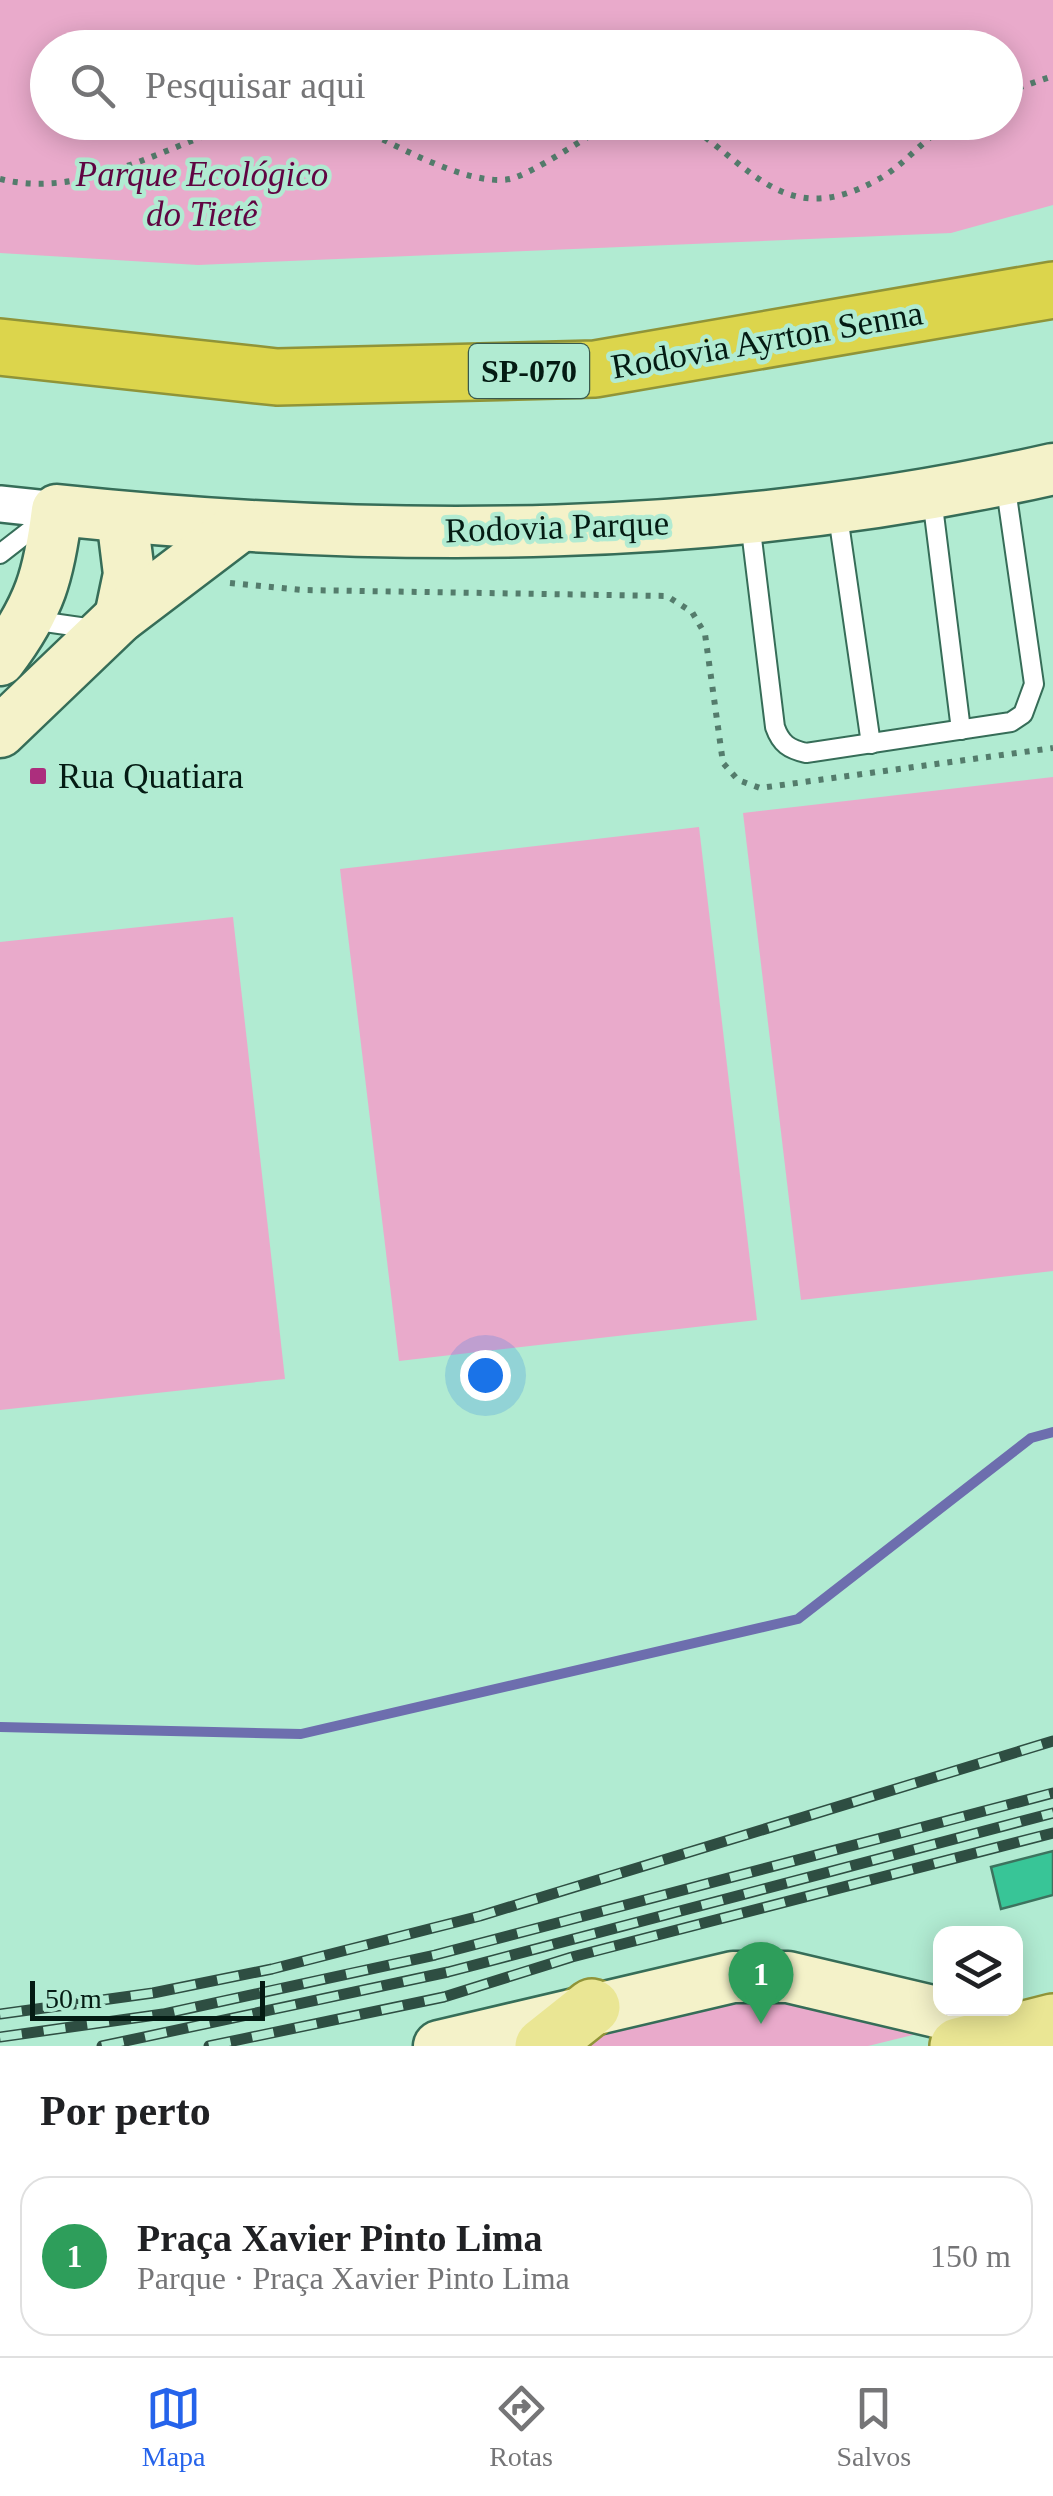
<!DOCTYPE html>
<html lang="pt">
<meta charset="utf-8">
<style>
:root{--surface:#fff;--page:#f2f2f2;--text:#202124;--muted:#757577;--line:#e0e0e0;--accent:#2563eb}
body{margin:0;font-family:Georgia,serif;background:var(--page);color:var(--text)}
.controls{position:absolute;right:30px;bottom:30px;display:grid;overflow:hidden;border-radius:20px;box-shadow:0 5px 25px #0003}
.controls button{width:90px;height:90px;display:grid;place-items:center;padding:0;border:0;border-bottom:2px solid var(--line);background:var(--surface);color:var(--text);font:50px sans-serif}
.scale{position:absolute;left:30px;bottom:25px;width:235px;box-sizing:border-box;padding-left:10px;border:5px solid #041b13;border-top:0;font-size:28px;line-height:35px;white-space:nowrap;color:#041b13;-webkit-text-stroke:8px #b1ebd2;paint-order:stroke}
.you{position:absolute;left:485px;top:1375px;width:35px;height:35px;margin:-25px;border:8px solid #fff;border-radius:50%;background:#1a73e8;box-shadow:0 0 0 15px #1a73e833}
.badge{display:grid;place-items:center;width:65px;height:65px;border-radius:50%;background:var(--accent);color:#fff;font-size:32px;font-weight:700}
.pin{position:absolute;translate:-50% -82px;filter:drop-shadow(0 2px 5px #0008)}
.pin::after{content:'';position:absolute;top:52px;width:35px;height:30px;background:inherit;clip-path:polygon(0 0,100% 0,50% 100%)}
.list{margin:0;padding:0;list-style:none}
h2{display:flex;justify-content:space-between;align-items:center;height:130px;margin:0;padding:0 40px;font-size:42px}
h2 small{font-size:32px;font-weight:400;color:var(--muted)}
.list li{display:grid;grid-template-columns:65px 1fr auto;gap:30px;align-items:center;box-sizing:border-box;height:160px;margin:0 20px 20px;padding:0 20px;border:2px solid var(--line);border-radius:30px}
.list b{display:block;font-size:38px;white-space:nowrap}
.list p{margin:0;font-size:32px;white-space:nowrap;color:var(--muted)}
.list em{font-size:32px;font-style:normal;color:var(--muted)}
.icon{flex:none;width:55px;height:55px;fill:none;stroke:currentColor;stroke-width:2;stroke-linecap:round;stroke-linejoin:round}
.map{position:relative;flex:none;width:1053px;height:2046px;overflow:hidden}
.search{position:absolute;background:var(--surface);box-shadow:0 5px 25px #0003;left:30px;right:30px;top:30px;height:110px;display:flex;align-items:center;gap:25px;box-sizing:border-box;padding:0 35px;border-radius:55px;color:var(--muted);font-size:38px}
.sheet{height:310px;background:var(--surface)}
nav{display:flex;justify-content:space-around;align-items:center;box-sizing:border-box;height:140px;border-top:2px solid var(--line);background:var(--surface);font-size:28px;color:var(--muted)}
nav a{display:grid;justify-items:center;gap:5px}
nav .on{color:var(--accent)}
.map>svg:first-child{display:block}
.green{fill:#e9aacb;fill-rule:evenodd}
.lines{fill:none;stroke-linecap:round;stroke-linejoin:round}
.stream{stroke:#6d6eae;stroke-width:10}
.building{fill:#38c597;stroke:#3c735e;stroke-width:2.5}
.lane-casing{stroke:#366d58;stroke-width:22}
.street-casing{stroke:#366d58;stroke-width:40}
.secondary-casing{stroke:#366d58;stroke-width:55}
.primary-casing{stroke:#909438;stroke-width:60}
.highway-casing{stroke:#909438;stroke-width:60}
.path{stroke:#547c6c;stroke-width:6;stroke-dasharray:5 8;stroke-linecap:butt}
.lane{stroke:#fff;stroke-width:18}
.street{stroke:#fff;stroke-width:35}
.secondary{stroke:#f4f2c9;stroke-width:50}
.primary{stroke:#eae694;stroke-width:55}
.highway{stroke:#dcd54c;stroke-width:55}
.rail-casing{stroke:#2e4e42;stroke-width:11}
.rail{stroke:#b1ebd2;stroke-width:8;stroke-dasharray:22;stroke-linecap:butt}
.poi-dot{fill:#ac2e7d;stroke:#b1ebd2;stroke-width:4}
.labels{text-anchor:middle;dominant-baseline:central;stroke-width:9;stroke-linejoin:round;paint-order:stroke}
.shield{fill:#b1ebd2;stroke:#38594c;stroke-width:2.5}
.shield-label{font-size:32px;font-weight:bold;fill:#041b13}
.park-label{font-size:35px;font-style:italic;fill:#600542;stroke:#b1ebd2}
.street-label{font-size:35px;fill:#041b13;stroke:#b1ebd2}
.poi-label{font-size:35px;fill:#041b13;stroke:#b1ebd2;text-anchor:start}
</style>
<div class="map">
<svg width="1053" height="2046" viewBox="0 0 1053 2046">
<rect width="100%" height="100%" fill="#b1ebd2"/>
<g class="green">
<path d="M 0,0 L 1053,0 L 1053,205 L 951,233 L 198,265 L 0,253 ZM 48,48 L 1006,48 L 1006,122 L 48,122 Z"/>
<path d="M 1053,777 L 1053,1271 L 801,1300 L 743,813 Z"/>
<path d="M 699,827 L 757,1320 L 399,1361 L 340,869 Z"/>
<path d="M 233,917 L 285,1379 L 0,1410 L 0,942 Z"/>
<path d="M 770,1990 L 937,2029 L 868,2046 L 519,2046 Z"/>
</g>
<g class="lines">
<path class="stream" d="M 0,1727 L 301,1734 L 798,1619 L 1031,1438 L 1053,1432"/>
</g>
<path class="building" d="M 1053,1851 L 1053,1895 L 1001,1909 L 991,1867 Z"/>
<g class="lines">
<defs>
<g id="lane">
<path d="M 932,498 L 961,730"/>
<path d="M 837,509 L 871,744"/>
<path d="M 750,522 L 775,727 C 781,744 789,749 806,753 L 1011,722 L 1023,714 L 1034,684 L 1005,482"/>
<path d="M 0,554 L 45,519"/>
<path d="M 31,620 L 94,629"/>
</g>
<path id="street" d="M 0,504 L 57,510"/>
<g id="secondary">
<path d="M 120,617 L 129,574 L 122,517"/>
<path d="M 0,660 C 40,607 49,575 57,510 C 389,545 727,543 1053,469"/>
<path d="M 0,732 L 120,617 L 240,526"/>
<path d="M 439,2046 L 733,1977 L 788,1977 L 1017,2031"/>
</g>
<g id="primary">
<path d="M 543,2046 L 592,2007"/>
<path d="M 958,2046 L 1053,2022"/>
</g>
<path id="highway" d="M 0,347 L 277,377 L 595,369 L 1053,290"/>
</defs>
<use href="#lane" class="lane-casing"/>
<use href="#street" class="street-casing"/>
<use href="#secondary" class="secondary-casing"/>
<use href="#primary" class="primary-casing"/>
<use href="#highway" class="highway-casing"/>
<g class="path">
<path d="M 1006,92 L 1053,76"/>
<path d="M 348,122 C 388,141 466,187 510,179 C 532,174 589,135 613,122"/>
<path d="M 684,122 C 753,168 786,230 877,180 C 904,166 924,138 951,122"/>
<path d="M 0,179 C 85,200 165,145 245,122"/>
<path d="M 230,583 L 302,590 L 667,596 L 692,612 L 705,634 L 723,763 L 738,780 L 760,788 L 1053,748"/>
</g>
<use href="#lane" class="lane"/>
<use href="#street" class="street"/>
<use href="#secondary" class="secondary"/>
<use href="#primary" class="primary"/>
<use href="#highway" class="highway"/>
<defs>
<g id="rail">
<path d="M 0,2014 L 153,1993 L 272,1969 L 480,1916 L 1053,1741"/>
<path d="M 0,2037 L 163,2014 L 435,1955 L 1053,1793"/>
<path d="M 102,2046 L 448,1972 L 1053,1813"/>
<path d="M 209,2046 L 444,1997 L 572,1957 L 1053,1833"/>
</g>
</defs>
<use href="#rail" class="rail-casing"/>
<use href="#rail" class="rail"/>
</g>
<rect class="poi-dot" x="28" y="766" width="20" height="20" rx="5"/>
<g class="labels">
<rect class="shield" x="469" y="344" width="120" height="54" rx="8"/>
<g class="shield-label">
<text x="529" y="371">SP-070</text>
</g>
<g class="park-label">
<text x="202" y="174">Parque Ecológico<tspan x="202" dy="40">do Tietê</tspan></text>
</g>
<g class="street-label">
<text transform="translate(767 340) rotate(-10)">Rodovia Ayrton Senna</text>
<text transform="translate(557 527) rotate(-2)">Rodovia Parque</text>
</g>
<g class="poi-label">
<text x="58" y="776">Rua Quatiara</text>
</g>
</g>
</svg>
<div class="controls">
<button><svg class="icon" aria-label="layers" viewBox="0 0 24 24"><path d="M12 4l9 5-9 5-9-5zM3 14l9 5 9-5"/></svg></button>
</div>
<div class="scale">50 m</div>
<div class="you"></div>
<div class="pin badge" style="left:761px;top:2024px;background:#2e9e5b">1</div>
<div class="search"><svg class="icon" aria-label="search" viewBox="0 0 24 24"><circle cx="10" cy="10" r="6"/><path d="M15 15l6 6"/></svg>Pesquisar aqui</div>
</div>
<section class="sheet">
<h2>Por perto<small></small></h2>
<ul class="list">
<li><span class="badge" style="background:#2e9e5b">1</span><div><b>Praça Xavier Pinto Lima</b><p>Parque · Praça Xavier Pinto Lima</p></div><em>150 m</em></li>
</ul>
</section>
<nav>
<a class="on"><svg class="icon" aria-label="map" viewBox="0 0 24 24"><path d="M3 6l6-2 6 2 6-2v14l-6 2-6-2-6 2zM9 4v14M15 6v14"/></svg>Mapa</a>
<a><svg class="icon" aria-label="directions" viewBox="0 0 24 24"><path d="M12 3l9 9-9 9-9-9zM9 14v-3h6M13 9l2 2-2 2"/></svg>Rotas</a>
<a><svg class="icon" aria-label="saved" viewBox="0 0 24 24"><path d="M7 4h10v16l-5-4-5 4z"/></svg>Salvos</a>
</nav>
